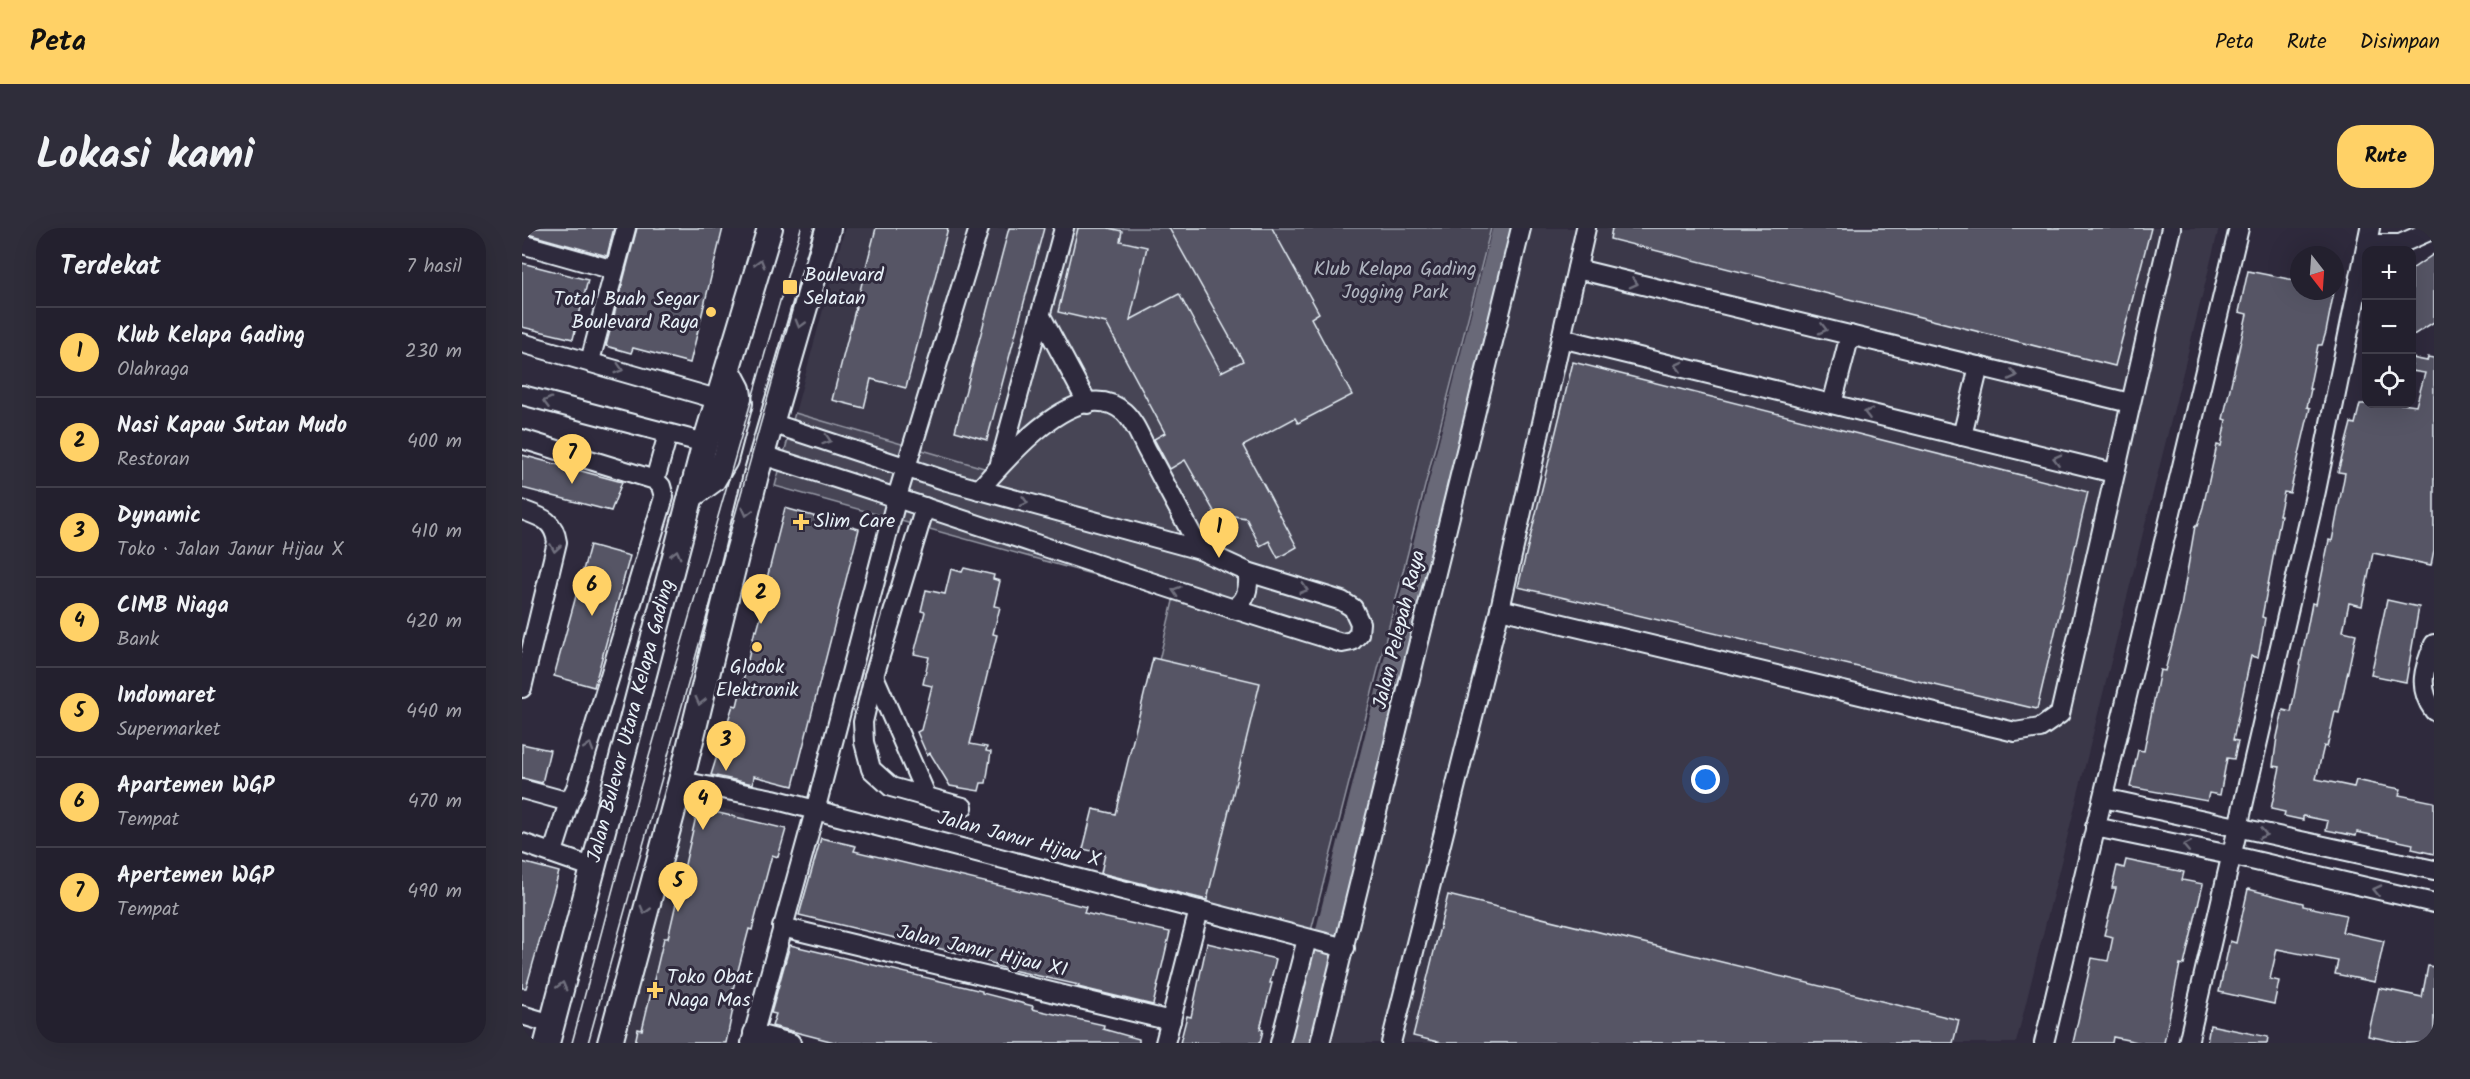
<!DOCTYPE html>
<html lang="id">
<meta charset="utf-8">
<style>
:root{--surface:#23202e;--page:#2f2d3a;--text:#f1f3f6;--muted:#a3a3aa;--line:#403e4a;--accent:#ffd166}
body{margin:0;font-family:Kalam,sans-serif;background:var(--page);color:var(--text)}
.controls{position:absolute;right:18px;top:18px;display:grid;overflow:hidden;border-radius:12px;box-shadow:0 6px 24px #0002}
.controls button{width:54px;height:54px;display:grid;place-items:center;padding:0;border:0;border-bottom:2px solid var(--line);background:var(--surface);color:var(--text);font:30px sans-serif}
.compass{position:absolute;left:1768px;top:18px;width:54px;height:54px;border-radius:50%;background:var(--surface);box-shadow:0 6px 24px #0002;rotate:163deg}
.you{position:absolute;left:1184px;top:552px;width:21px;height:21px;margin:-15px;border:4px solid #fff;border-radius:50%;background:#1a73e8;box-shadow:0 0 0 9px #1a73e833}
.badge{display:grid;place-items:center;width:39px;height:39px;border-radius:50%;background:var(--accent);color:#111;font-size:20px;font-weight:700}
.pin{position:absolute;translate:-50% -50px;filter:drop-shadow(0 2px 3px #0008)}
.pin::after{content:'';position:absolute;top:32px;width:21px;height:18px;background:inherit;clip-path:polygon(0 0,100% 0,50% 100%)}
.list{margin:0;padding:0;list-style:none}
h2{display:flex;justify-content:space-between;align-items:center;height:78px;margin:0;padding:0 24px;font-size:26px}
h2 small{font-size:20px;font-weight:400;color:var(--muted)}
.list li{display:grid;grid-template-columns:39px 1fr auto;gap:18px;align-items:center;box-sizing:border-box;height:90px;padding:0 24px;border-top:2px solid var(--line)}
.list b{display:block;font-size:22px;white-space:nowrap}
.list p{margin:0;font-size:20px;white-space:nowrap;color:var(--muted)}
.list em{font-size:20px;font-style:normal;color:var(--muted)}
.icon{flex:none;width:33px;height:33px;fill:none;stroke:currentColor;stroke-width:2;stroke-linecap:round;stroke-linejoin:round}
.map{position:relative;flex:none;width:1912px;height:815px;overflow:hidden;border-radius:24px}
header{display:flex;align-items:center;gap:36px;box-sizing:border-box;height:84px;padding:0 30px;background:var(--accent);color:#111}
header strong{font-size:28px}
nav{display:flex;gap:33px;margin-inline-start:auto;font-size:21px}
.intro{display:flex;align-items:center;justify-content:space-between;box-sizing:border-box;height:144px;padding:0 36px}
h1{margin:0;font-size:42px}
.button{padding:15px 27px;border-radius:24px;background:var(--accent);color:#111;font-size:21px;font-weight:700}
main{display:flex;gap:36px;padding:0 36px}
aside{flex:1;background:var(--surface);border-radius:24px;box-shadow:0 6px 24px #0002}
.map>svg:first-child{display:block}
.built{fill:#3b3749}
.green{fill:#464455;stroke:#979aa6;stroke-width:1.5}
.lines{fill:none;stroke-linecap:round;stroke-linejoin:round}
.river{stroke:#696978;stroke-width:28}
.building{fill:#575565;stroke:#e8f1f8;stroke-width:1.5}
.minor-casing{stroke:#e8f1f8;stroke-width:22}
.major-casing{stroke:#e8f1f8;stroke-width:28}
.minor{stroke:#2f2a3d;stroke-width:18}
.major{stroke:#2f2a3d;stroke-width:24}
.tram{stroke:#e8f1f8;stroke-width:1.5}
.oneway{stroke:#70707e}
.poi-dot{fill:#ffd166;stroke:#2f2a3d;stroke-width:2}
.labels{text-anchor:middle;dominant-baseline:central;stroke-width:6;stroke-linejoin:round;paint-order:stroke}
.park-label{font-size:20px;fill:#afb4bf;stroke:#2f2a3d}
.poi-label{font-size:20px;fill:#e8f1f8;stroke:#2f2a3d;text-anchor:start}
.street-label{font-size:20px;fill:#e8f1f8;stroke:#2f2a3d}
</style>
<header>
<strong>Peta</strong>
<nav><a>Peta</a><a>Rute</a><a>Disimpan</a></nav>
</header>
<div class="intro"><h1>Lokasi kami</h1><a class="button">Rute</a></div>
<main>
<aside>
<h2>Terdekat<small>7 hasil</small></h2>
<ul class="list">
<li><span class="badge">1</span><div><b>Klub Kelapa Gading</b><p>Olahraga</p></div><em>230 m</em></li>
<li><span class="badge">2</span><div><b>Nasi Kapau Sutan Mudo</b><p>Restoran</p></div><em>400 m</em></li>
<li><span class="badge">3</span><div><b>Dynamic</b><p>Toko · Jalan Janur Hijau X</p></div><em>410 m</em></li>
<li><span class="badge">4</span><div><b>CIMB Niaga</b><p>Bank</p></div><em>420 m</em></li>
<li><span class="badge">5</span><div><b>Indomaret</b><p>Supermarket</p></div><em>440 m</em></li>
<li><span class="badge">6</span><div><b>Apartemen WGP</b><p>Tempat</p></div><em>470 m</em></li>
<li><span class="badge">7</span><div><b>Apertemen WGP</b><p>Tempat</p></div><em>490 m</em></li>
</ul>
</aside>
<div class="map">
<svg width="1912" height="815" viewBox="0 0 1912 815">
<rect width="100%" height="100%" fill="#2f2a3d"/>
<filter id="ink" filterUnits="userSpaceOnUse"><feTurbulence type="fractalNoise" baseFrequency=".0167" numOctaves="2"/><feDisplacementMap in="SourceGraphic" scale="12" xChannelSelector="R" yChannelSelector="G"/><feConvolveMatrix kernelMatrix="1 2 1 2 8 2 1 2 1" color-interpolation-filters="sRGB"/></filter>
<g filter="url(#ink)">
<g class="built">
<path d="M 323,0 L 532,0 L 469,242 L 273,185 Z"/>
<path d="M 1009,0 L 1697,0 L 1494,815 L 803,815 L 911,375 Z"/>
<path d="M 167,573 L 224,586 L 163,815 L 101,815 Z"/>
</g>
<path class="green" d="M 532,0 L 969,0 L 789,703 L 586,648 L 652,369 L 253,258 L 273,185 L 469,242 Z"/>
<g class="lines">
<g class="river">
<path d="M 808,703 L 985,0"/>
<path d="M 779,815 L 802,728"/>
</g>
</g>
<g class="building">
<path d="M 2,0 L 92,0 L 85,28 L 2,5 Z"/>
<path d="M 115,0 L 201,0 L 168,135 L 111,120 L 109,125 L 84,118 Z"/>
<path d="M 354,0 L 426,0 L 384,160 L 349,151 L 342,180 L 310,172 Z"/>
<path d="M 487,0 L 522,0 L 465,212 L 433,203 Z"/>
<path d="M 556,0 L 586,0 L 600,3 L 598,13 L 625,19 L 608,92 L 657,66 L 699,144 L 721,133 L 647,0 L 750,0 L 797,85 L 789,90 L 830,167 L 776,195 L 773,190 L 721,218 L 775,319 L 756,330 L 747,313 L 738,318 L 724,290 L 693,285 L 663,232 L 648,241 L 632,211 L 643,205 L 584,95 L 536,84 Z"/>
<path d="M 1090,0 L 1629,0 L 1593,138 L 1088,11 Z"/>
<path d="M 1912,26 L 1912,94 L 1890,108 L 1890,41 Z"/>
<path d="M 0,35 L 66,52 L 51,111 L 0,99 Z"/>
<path d="M 1726,43 L 1777,53 L 1777,63 L 1812,63 L 1804,104 L 1800,117 L 1796,117 L 1787,161 L 1789,161 L 1785,179 L 1788,180 L 1768,265 L 1762,264 L 1757,287 L 1759,287 L 1740,389 L 1743,390 L 1740,408 L 1736,430 L 1729,428 L 1711,512 L 1716,513 L 1712,531 L 1705,530 L 1698,567 L 1687,565 L 1685,573 L 1608,559 L 1616,522 L 1622,523 L 1638,442 L 1643,443 L 1658,385 L 1673,298 L 1675,298 L 1681,279 L 1695,217 L 1699,218 L 1704,192 L 1701,191 L 1725,86 L 1717,84 Z"/>
<path d="M 1906,129 L 1912,130 L 1912,322 L 1909,337 L 1851,325 L 1840,378 L 1827,375 L 1821,403 L 1834,406 L 1817,485 L 1813,484 L 1805,519 L 1802,518 L 1794,551 L 1832,559 L 1834,552 L 1857,557 L 1879,561 L 1877,567 L 1912,574 L 1912,626 L 1890,621 L 1891,616 L 1835,604 L 1834,608 L 1804,602 L 1806,593 L 1781,588 L 1781,592 L 1762,588 L 1763,584 L 1749,581 L 1758,539 L 1751,538 L 1755,509 L 1761,482 L 1769,484 L 1790,375 L 1794,376 L 1807,312 L 1810,313 L 1823,245 L 1816,244 L 1829,195 L 1833,196 L 1838,176 L 1880,176 L 1894,178 L 1903,145 L 1890,143 L 1890,130 L 1905,133 Z"/>
<path d="M 1051,134 L 1566,264 L 1515,481 L 996,359 Z"/>
<path d="M 0,227 L 100,254 L 89,283 L 0,260 Z"/>
<path d="M 263,280 L 337,301 L 271,558 L 232,548 L 231,556 L 189,547 L 211,477 L 215,478 L 233,402 L 235,403 L 246,363 L 242,362 Z"/>
<path d="M 68,317 L 108,328 L 72,459 L 32,448 Z"/>
<path d="M 442,340 L 472,347 L 471,351 L 478,353 L 472,378 L 478,379 L 471,406 L 475,407 L 448,516 L 465,519 L 464,523 L 469,524 L 464,555 L 459,555 L 457,563 L 428,558 L 408,525 L 405,527 L 395,504 L 399,502 L 410,458 L 401,456 L 407,429 L 392,426 L 403,384 L 399,383 L 404,362 L 423,366 L 429,341 L 440,344 Z"/>
<path d="M 1865,372 L 1897,379 L 1884,454 L 1849,447 Z"/>
<path d="M 631,430 L 738,455 L 685,672 L 579,645 L 583,626 L 561,621 L 571,581 L 593,586 Z"/>
<path d="M 0,516 L 28,522 L 20,555 L 0,550 Z"/>
<path d="M 176,580 L 264,601 L 256,629 L 250,627 L 230,702 L 227,701 L 210,765 L 214,766 L 204,815 L 113,815 L 116,801 L 120,802 L 142,710 L 146,710 Z"/>
<path d="M 299,610 L 334,618 L 332,623 L 529,670 L 564,679 L 562,685 L 648,704 L 631,777 L 556,759 L 557,757 L 473,738 L 473,736 L 440,726 L 277,687 Z"/>
<path d="M 1604,632 L 1662,644 L 1660,652 L 1681,656 L 1662,737 L 1658,736 L 1642,815 L 1620,815 L 1591,809 L 1590,815 L 1551,815 L 1570,730 L 1586,733 L 1591,709 L 1582,707 L 1594,660 L 1590,660 L 1595,638 L 1602,640 Z"/>
<path d="M 0,634 L 37,644 L 4,760 L 0,760 Z"/>
<path d="M 1726,661 L 1781,675 L 1781,678 L 1824,687 L 1820,704 L 1862,713 L 1853,754 L 1813,746 L 1816,733 L 1755,721 L 1748,751 L 1757,753 L 1752,776 L 1697,764 L 1708,713 L 1714,715 Z"/>
<path d="M 926,667 L 1437,792 L 1431,815 L 920,815 L 891,808 Z"/>
<path d="M 685,715 L 754,731 L 748,755 L 750,755 L 738,801 L 741,802 L 738,815 L 658,815 L 665,788 L 669,789 Z"/>
<path d="M 268,717 L 460,763 L 460,765 L 511,778 L 510,781 L 582,797 L 581,801 L 617,811 L 617,815 L 316,815 L 250,798 L 254,786 L 249,785 Z"/>
<path d="M 1906,738 L 1912,739 L 1912,815 L 1880,815 L 1846,808 L 1857,760 L 1900,769 Z"/>
<path d="M 1688,797 L 1746,809 L 1745,815 L 1685,815 Z"/>
</g>
<g class="lines">
<defs>
<g id="minor">
<path d="M 0,16 L 92,42"/>
<path d="M 1846,16 L 1878,16 L 1912,1"/>
<path d="M 1055,41 L 1608,175"/>
<path d="M 519,88 L 566,176"/>
<path d="M 1039,110 L 1592,245"/>
<path d="M 0,115 L 198,172"/>
<path d="M 68,133 L 104,0"/>
<path d="M 0,167 L 183,215"/>
<path d="M 1310,176 L 1328,107"/>
<path d="M 1440,208 L 1457,138"/>
<path d="M 0,211 L 133,252 L 139,258 L 142,269 L 54,560 L 47,574 L 31,624"/>
<path d="M 240,227 C 434,287 626,356 820,415 L 830,413 L 837,406 L 838,395 L 831,380 L 820,373 L 726,344 L 678,322 L 425,253 L 249,195"/>
<path d="M 478,235 L 542,0"/>
<path d="M 133,252 L 146,206"/>
<path d="M 457,262 C 484,231 556,144 602,184 C 613,194 619,211 626,224 C 643,256 661,289 678,322"/>
<path d="M 403,279 L 352,448 L 341,494 L 342,514 L 349,541 L 369,559 L 441,579"/>
<path d="M 0,282 C 19,289 32,292 35,314 L 0,460"/>
<path d="M 710,381 C 725,374 727,360 726,344"/>
<path d="M 978,381 L 1493,504 L 1518,500 L 1538,486 L 1649,0"/>
<path d="M 1912,416 C 1902,440 1895,460 1912,483"/>
<path d="M 352,448 L 405,569"/>
<path d="M 159,553 L 251,571 L 823,720"/>
<path d="M 0,561 L 47,574"/>
<path d="M 1581,570 L 1912,642"/>
<path d="M 1573,599 L 1708,627 L 1912,675"/>
<path d="M 0,615 L 72,640"/>
<path d="M 260,699 L 649,793"/>
<path d="M 0,787 L 30,796"/>
<path d="M 231,805 L 269,815"/>
<path d="M 229,815 L 293,583 L 375,269 L 457,0"/>
<path d="M 643,815 L 677,682"/>
<path d="M 758,815 L 785,711"/>
<path d="M 798,815 L 999,0"/>
<path d="M 869,815 L 978,381 L 1064,0"/>
<path d="M 1522,815 L 1717,0"/>
<path d="M 1666,815 L 1794,263 L 1848,0"/>
</g>
<g id="major">
<path d="M 169,268 L 191,252 L 203,232 L 218,175 L 216,161 L 206,142"/>
<path id="s1" d="M 25,815 L 181,222 L 248,0"/>
<path d="M 88,815 L 159,553 L 234,247 L 306,0"/>
</g>
</defs>
<use href="#minor" class="minor-casing"/>
<use href="#major" class="major-casing"/>
<use href="#minor" class="minor"/>
<use href="#major" class="major"/>
<g class="tram">
<path d="M 50,815 L 116,567 L 279,0"/>
<path d="M 66,815 L 293,0"/>
</g>
</g>
<defs><path id="oneway-chevron" d="M-2-3.5L2.5 0L-2 3.5" fill="none" stroke-width="1.6" stroke-linecap="round" stroke-linejoin="round" transform="scale(1.5)"/></defs>
<g class="oneway">
<use href="#oneway-chevron" transform="translate(238 35) rotate(-74)"/>
<use href="#oneway-chevron" transform="translate(1112 55) rotate(14)"/>
<use href="#oneway-chevron" transform="translate(278 96) rotate(106)"/>
<use href="#oneway-chevron" transform="translate(1301 101) rotate(14)"/>
<use href="#oneway-chevron" transform="translate(1157 138) rotate(-166)"/>
<use href="#oneway-chevron" transform="translate(97 141) rotate(17)"/>
<use href="#oneway-chevron" transform="translate(1491 147) rotate(13)"/>
<use href="#oneway-chevron" transform="translate(25 174) rotate(-165)"/>
<use href="#oneway-chevron" transform="translate(1346 185) rotate(-166)"/>
<use href="#oneway-chevron" transform="translate(305 212) rotate(18)"/>
<use href="#oneway-chevron" transform="translate(1535 231) rotate(-166)"/>
<use href="#oneway-chevron" transform="translate(502 274) rotate(15)"/>
<use href="#oneway-chevron" transform="translate(225 284) rotate(104)"/>
<use href="#oneway-chevron" transform="translate(33 320) rotate(99)"/>
<use href="#oneway-chevron" transform="translate(154 326) rotate(-75)"/>
<use href="#oneway-chevron" transform="translate(782 361) rotate(17)"/>
<use href="#oneway-chevron" transform="translate(654 363) rotate(-162)"/>
<use href="#oneway-chevron" transform="translate(178 473) rotate(104)"/>
<use href="#oneway-chevron" transform="translate(67 519) rotate(-73)"/>
<use href="#oneway-chevron" transform="translate(1741 606) rotate(12)"/>
<use href="#oneway-chevron" transform="translate(1665 618) rotate(-168)"/>
<use href="#oneway-chevron" transform="translate(1855 662) rotate(-167)"/>
<use href="#oneway-chevron" transform="translate(123 682) rotate(105)"/>
<use href="#oneway-chevron" transform="translate(40 758) rotate(-75)"/>
</g>
</g>
<g class="poi-dot">
<rect x="260" y="51" width="16" height="16" rx="3"/>
<circle cx="189" cy="84" r="6"/>
<path d="M276 285h6v6h6v6h-6v6h-6v-6h-6v-6h6z"/>
<circle cx="235" cy="419" r="6"/>
<path d="M130 753h6v6h6v6h-6v6h-6v-6h-6v-6h6z"/>
</g>
<g class="labels">
<g class="park-label">
<text x="873" y="42">Klub Kelapa Gading<tspan x="873" dy="23">Jogging Park</tspan></text>
</g>
<g class="poi-label">
<text x="282" y="48">Boulevard<tspan x="282" dy="23">Selatan</tspan></text>
<text x="177" y="72" text-anchor="end">Total Buah Segar<tspan x="177" dy="23">Boulevard Raya</tspan></text>
<text x="292" y="294">Slim Care</text>
<text x="235" y="440" text-anchor="middle">Glodok<tspan x="235" dy="23">Elektronik</tspan></text>
<text x="145" y="750">Toko Obat<tspan x="145" dy="23">Naga Mas</tspan></text>
</g>
<g class="street-label">
<text transform="translate(878 402) rotate(-76)">Jalan Pelepah Raya</text>
<text stroke="none"><textPath href="#s1" startOffset="333">Jalan Bulevar Utara Kelapa Gading</textPath></text>
<text transform="translate(497 612) rotate(15)">Jalan Janur Hijau X</text>
<text transform="translate(460 724) rotate(13)">Jalan Janur Hijau XI</text>
</g>
</g>
</svg>
<div class="controls">
<button>+</button>
<button>−</button>
<button><svg class="icon" aria-label="locate" viewBox="0 0 24 24"><circle cx="12" cy="12" r="6"/><path d="M12 2v4M12 18v4M2 12h4M18 12h4"/></svg></button>
</div>
<svg class="compass" viewBox="-18 -18 36 36"><path d="M0-13l5 13h-10z" fill="#e53935"/><path d="M0 13l5-13h-10z" fill="#a3a3aa"/></svg>
<div class="you"></div>
<div class="pin badge" style="left:697px;top:330px">1</div>
<div class="pin badge" style="left:239px;top:396px">2</div>
<div class="pin badge" style="left:204px;top:543px">3</div>
<div class="pin badge" style="left:181px;top:602px">4</div>
<div class="pin badge" style="left:156px;top:684px">5</div>
<div class="pin badge" style="left:70px;top:388px">6</div>
<div class="pin badge" style="left:50px;top:256px">7</div>
</div>
</main>
